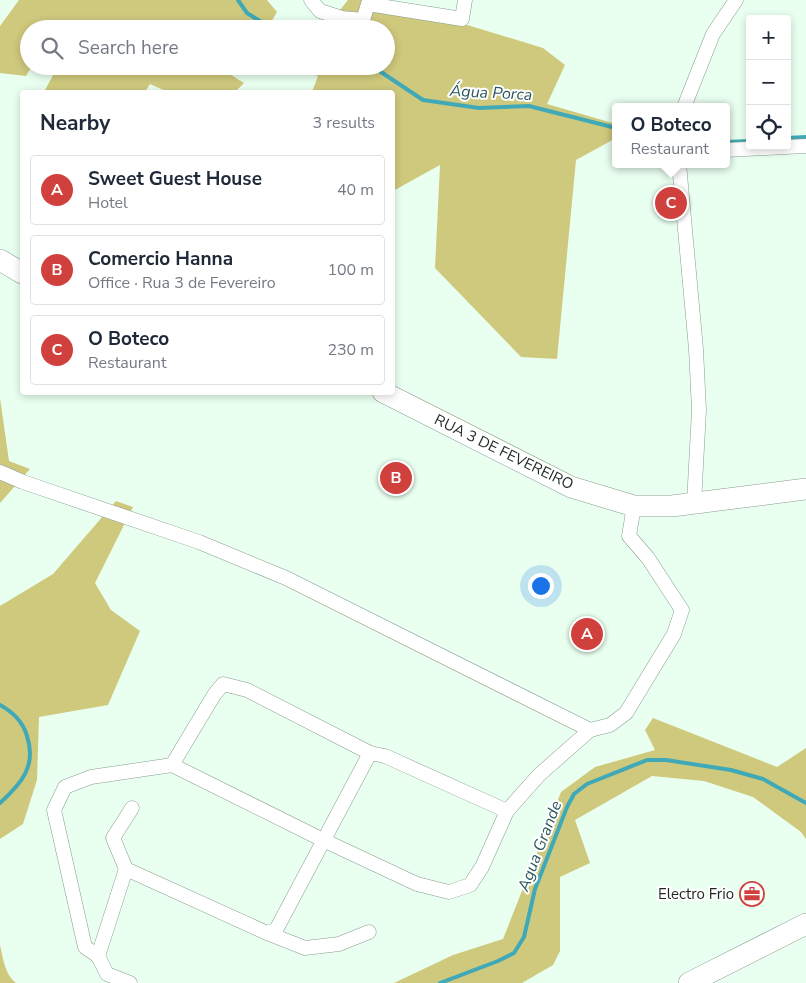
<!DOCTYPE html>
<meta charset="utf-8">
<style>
:root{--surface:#fff;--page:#f2f2f3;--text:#1f2937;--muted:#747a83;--line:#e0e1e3;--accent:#d0413e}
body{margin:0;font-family:"Nunito Sans",sans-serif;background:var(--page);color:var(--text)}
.controls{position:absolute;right:15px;top:15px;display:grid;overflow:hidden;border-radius:5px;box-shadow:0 2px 8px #0003}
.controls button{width:45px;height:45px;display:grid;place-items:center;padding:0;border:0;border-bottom:1px solid var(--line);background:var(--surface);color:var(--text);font:25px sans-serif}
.you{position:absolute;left:540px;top:585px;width:18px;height:18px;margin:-12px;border:4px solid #fff;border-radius:50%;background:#1a73e8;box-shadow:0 0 0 8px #1a73e833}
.badge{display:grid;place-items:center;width:32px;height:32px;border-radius:50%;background:var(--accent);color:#fff;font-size:16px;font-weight:700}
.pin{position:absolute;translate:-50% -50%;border:2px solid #fff;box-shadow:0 1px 5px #0006}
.popup{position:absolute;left:612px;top:103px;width:118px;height:65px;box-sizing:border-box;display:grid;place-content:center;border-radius:5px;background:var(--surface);filter:drop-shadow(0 1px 4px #0005);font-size:16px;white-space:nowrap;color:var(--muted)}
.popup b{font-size:19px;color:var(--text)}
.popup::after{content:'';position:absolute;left:50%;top:100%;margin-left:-10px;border:10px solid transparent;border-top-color:var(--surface)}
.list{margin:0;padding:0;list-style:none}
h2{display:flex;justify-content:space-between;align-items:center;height:65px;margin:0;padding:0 20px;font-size:21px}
h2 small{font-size:16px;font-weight:400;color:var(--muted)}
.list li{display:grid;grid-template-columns:32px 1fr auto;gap:15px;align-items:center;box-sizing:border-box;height:70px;margin:0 10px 10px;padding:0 10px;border:1px solid var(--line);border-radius:5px}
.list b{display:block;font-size:19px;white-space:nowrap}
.list p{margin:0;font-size:16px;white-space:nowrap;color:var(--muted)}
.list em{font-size:16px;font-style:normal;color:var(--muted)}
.icon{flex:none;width:28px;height:28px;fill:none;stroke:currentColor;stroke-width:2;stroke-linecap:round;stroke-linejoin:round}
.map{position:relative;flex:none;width:806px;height:983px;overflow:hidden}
.search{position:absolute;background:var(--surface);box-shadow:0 2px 8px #0003;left:20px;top:20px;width:375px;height:55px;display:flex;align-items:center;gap:12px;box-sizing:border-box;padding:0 18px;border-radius:28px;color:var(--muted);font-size:19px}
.panel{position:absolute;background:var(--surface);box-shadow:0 2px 8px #0003;left:20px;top:90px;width:375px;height:305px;border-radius:5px}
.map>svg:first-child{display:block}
.forest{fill:#cfc97d}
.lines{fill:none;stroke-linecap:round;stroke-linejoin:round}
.stream{stroke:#40a9b7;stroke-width:4}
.street-casing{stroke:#899d90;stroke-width:15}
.primary-casing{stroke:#899d90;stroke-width:22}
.street{stroke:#fff;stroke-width:14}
.primary{stroke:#fff;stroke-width:21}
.labels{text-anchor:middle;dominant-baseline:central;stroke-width:4;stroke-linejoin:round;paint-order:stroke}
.street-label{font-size:15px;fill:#1f2722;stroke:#fff}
.poi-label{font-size:15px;fill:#1f2722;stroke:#fff;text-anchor:end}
.water-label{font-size:16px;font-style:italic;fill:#2b585e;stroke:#fff}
</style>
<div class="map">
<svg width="806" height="983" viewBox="0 0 806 983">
<rect width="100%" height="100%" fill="#e9fff0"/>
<g class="forest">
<path d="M 19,0 L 267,0 L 277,12 L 267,29 L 208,29 L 193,24 L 190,29 L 64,29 L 56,24 L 53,29 L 29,29 L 29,66 L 32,66 L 26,76 L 0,73 L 0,26 Z"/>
<path d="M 348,0 L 385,0 L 543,48 L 565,65 L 547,104 L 616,124 L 616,138 L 576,160 L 557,359 L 521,357 L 435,268 L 440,165 L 393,191 L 392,92 L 312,92 L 318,76 L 282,66 L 386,66 L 386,29 L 325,29 Z"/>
<path d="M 58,66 L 217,66 L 244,83 L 235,92 L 168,92 L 150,84 L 145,92 L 44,92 Z"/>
<path d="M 0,398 L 9,461 L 30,469 L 0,503 Z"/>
<path d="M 116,501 L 133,507 L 95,583 L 111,610 L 140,631 L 108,705 L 39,717 L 37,780 L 23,824 L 0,839 L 0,606 L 53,574 Z"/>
<path d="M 653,718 L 777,767 L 806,748 L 806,839 L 801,832 L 753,797 L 704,781 L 652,776 L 575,820 L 590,863 L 560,877 L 560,951 L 553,965 L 522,983 L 394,983 L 453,955 L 503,939 L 561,792 L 595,767 L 655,750 L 645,730 Z"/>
<path d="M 0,945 C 3,958 5,975 16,983 L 0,983 Z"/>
</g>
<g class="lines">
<g class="stream">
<path d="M 238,0 L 247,13 L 273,29"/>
<path d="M 372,66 L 423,100 L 479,108 L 529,106 L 616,128"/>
<path d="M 787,138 L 806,137"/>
<path d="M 726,142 L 750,141"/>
<path d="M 0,705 C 13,712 23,722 27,736 C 37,766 21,784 0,803"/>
<path d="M 440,983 L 498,961 L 514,953 L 524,937 L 535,889 L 567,807 L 574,794 L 587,784 L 647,760 L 666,760 L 731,770 L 763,779 L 806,803"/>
</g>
<defs>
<g id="street">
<path d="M 311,0 L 320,11 L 342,18 L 363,20 L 368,4 L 462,19 L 465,0"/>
<path d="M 684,107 L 713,34 L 736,0"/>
<path d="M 726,150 L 806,146"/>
<path d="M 679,164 L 696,349 L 699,410 L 694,503"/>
<path d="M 0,472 L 23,482 L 199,542 L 286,578 L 590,730 L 610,725 L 626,713 L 674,634 L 682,610 L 648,558 L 629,536 L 634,506"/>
<path d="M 172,765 L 323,840 L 417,884 L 449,892 L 470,885 L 482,867 L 507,811"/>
<path d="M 126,869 L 113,838 L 132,808"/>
<path d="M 267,933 L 305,948 L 339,944 L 369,932"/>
<path d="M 98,956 L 85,947 L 54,810 L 65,787 L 91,777 L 172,765 L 214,695 L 223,684 L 247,690 L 370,753"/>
<path d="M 130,983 L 107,974 L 98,956 L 126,869 L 267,933 L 276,930 L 370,753 L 385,756 L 507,811 L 539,775 L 590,730"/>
</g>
<g id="primary">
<path d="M 0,260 L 22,273"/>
<path d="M 383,392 L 571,487 L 634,506 L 672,506 L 806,489"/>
<path d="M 689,983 L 806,924"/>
</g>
</defs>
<use href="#street" class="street-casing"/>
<use href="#primary" class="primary-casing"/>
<use href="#street" class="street"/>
<use href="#primary" class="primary"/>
</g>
<defs>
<symbol id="office-ring" viewBox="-11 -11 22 22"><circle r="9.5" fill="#fff" stroke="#d0413e" stroke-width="1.5"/><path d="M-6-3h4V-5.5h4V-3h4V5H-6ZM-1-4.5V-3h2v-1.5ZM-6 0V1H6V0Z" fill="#d0413e"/></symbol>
</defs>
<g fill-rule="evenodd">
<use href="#office-ring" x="738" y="880" width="28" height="28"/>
</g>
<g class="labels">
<g class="street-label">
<text transform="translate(504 452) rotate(26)">RUA 3 DE FEVEREIRO</text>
</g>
<g class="poi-label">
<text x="734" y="894">Electro Frio</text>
</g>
<g class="water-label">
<text transform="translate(491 93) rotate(3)">Água Porca</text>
<text transform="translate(540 846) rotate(-69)">Agua Grande</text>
</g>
</g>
</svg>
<div class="controls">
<button>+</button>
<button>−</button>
<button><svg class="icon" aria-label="locate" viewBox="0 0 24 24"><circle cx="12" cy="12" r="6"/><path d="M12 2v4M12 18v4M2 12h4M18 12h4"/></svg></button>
</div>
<div class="you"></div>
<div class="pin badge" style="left:587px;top:634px">A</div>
<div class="pin badge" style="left:396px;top:478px">B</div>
<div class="pin badge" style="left:671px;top:203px">C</div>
<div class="popup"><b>O Boteco</b>Restaurant</div>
<div class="search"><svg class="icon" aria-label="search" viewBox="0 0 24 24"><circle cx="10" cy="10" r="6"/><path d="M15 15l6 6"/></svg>Search here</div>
<section class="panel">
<h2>Nearby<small>3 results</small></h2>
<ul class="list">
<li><span class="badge">A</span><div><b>Sweet Guest House</b><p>Hotel</p></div><em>40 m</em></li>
<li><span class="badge">B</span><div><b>Comercio Hanna</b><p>Office · Rua 3 de Fevereiro</p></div><em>100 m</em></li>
<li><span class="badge">C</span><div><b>O Boteco</b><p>Restaurant</p></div><em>230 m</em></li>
</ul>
</section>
</div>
